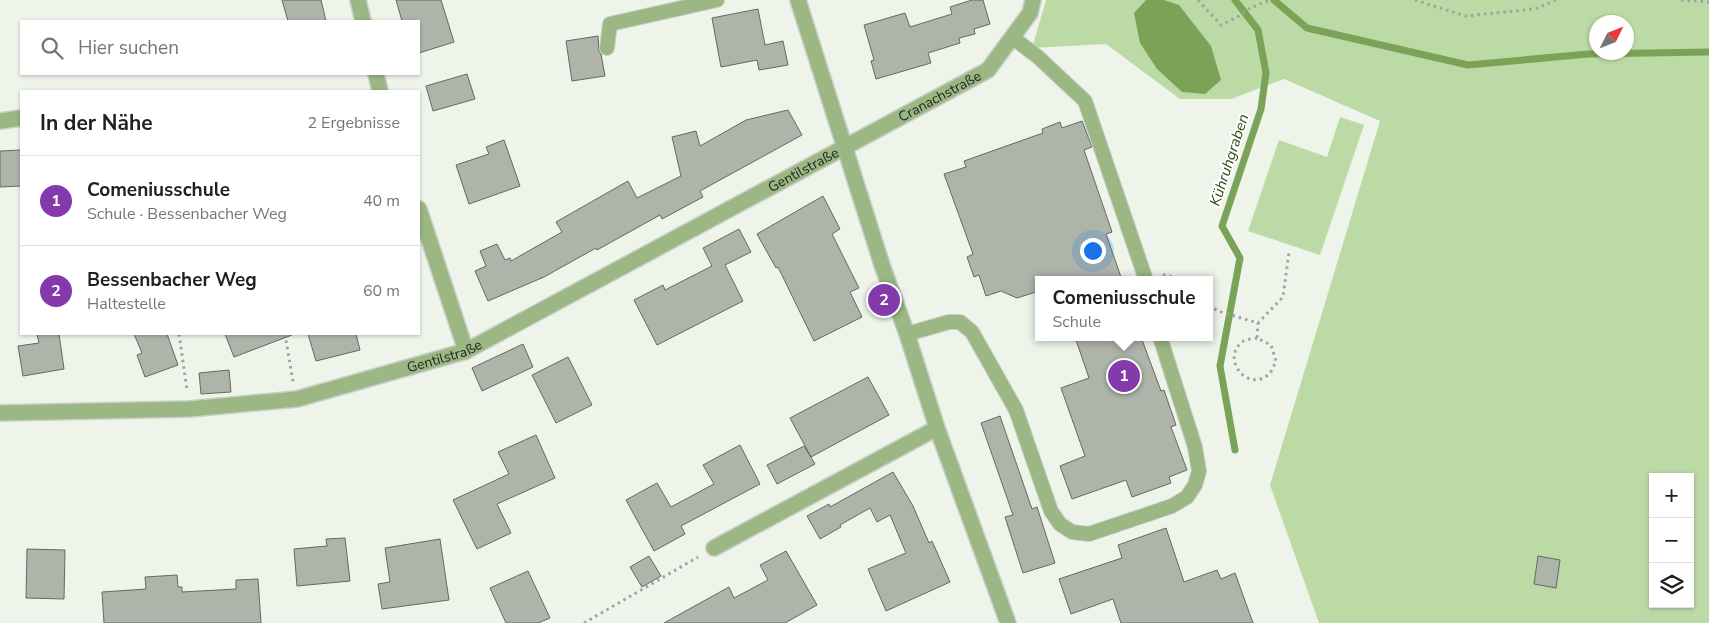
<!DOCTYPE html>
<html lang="de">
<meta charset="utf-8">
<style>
:root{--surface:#fff;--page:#f6f6f6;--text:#202124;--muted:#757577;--line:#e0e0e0;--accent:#853aab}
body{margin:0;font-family:"Nunito Sans",sans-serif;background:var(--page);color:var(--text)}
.controls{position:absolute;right:15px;bottom:15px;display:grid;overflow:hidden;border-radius:0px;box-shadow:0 1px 4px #0004}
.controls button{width:45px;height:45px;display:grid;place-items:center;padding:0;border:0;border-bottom:1px solid var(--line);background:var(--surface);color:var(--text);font:25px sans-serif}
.compass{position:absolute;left:1589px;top:15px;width:45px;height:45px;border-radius:50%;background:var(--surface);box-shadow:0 1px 4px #0004;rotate:47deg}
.you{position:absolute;left:1092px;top:250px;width:18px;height:18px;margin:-12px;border:4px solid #fff;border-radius:50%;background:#1a73e8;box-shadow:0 0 0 8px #1a73e833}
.badge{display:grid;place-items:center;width:32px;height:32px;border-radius:50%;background:var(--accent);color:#fff;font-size:16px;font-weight:700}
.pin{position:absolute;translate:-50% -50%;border:2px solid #fff;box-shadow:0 1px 5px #0006}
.popup{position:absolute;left:1035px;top:276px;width:178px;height:65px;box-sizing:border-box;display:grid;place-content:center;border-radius:0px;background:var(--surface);filter:drop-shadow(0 1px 4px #0005);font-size:16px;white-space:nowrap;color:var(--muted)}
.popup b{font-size:19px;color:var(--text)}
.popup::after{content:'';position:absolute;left:50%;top:100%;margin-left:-10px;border:10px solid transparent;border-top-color:var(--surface)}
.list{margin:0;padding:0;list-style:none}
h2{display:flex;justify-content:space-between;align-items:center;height:65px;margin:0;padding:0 20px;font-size:21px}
h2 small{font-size:16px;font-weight:400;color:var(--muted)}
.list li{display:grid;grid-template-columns:32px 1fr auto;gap:15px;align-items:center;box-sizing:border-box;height:90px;padding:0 20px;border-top:1px solid var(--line)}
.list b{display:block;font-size:19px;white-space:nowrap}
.list p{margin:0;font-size:16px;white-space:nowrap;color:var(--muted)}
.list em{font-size:16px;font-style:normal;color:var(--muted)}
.icon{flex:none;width:28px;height:28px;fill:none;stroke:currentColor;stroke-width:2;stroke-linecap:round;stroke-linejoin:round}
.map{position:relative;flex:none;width:1709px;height:623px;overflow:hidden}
.search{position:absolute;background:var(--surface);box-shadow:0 1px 4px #0004;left:20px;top:20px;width:400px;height:55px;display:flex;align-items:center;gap:12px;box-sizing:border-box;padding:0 18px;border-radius:0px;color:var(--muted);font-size:19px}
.panel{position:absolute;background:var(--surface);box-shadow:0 1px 4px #0004;left:20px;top:90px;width:400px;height:245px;border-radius:0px}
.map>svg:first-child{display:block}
.green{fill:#bcdaa6;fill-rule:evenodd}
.water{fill:#7aa358}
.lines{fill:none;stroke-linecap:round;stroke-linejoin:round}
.stream{stroke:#7aa358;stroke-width:7}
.building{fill:#afb4ab;stroke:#656961}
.service-casing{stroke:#c9cfc6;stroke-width:16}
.minor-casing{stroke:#c9cfc6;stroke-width:18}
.path{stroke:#a0a49d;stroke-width:3;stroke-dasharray:2.5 4;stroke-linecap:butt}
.service{stroke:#9ab784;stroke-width:14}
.minor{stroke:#9ab784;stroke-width:15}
.labels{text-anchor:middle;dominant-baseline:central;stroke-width:4;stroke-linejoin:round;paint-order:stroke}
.street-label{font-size:14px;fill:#232522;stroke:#fff}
.water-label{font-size:15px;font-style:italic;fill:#2d4813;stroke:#fff}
</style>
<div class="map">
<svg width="1709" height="623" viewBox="0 0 1709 623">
<rect width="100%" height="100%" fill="#eef4ea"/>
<g class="green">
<path d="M 1046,0 L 1709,0 L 1709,623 L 1319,623 L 1270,485 L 1380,121 L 1284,79 L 1231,99 L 1180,99 L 1106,44 L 1032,48 ZM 1596,22 L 1626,22 L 1626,52 L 1596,52 ZM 1653,477 L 1690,477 L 1690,604 L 1653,604 Z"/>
<path d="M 1340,117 L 1364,125 L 1320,255 L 1248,231 L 1279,140 L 1327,157 Z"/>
</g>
<path class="water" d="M 1146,0 L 1164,0 L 1179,5 L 1211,46 L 1221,80 L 1205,94 L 1182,92 L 1157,69 L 1140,43 L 1134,13 Z"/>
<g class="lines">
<g class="stream">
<path d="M 1274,0 L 1307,28 L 1468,65 L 1588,54 L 1709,52"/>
<path d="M 1235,450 L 1220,366 L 1240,258 L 1222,226 L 1261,109 L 1266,73 L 1258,30 L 1235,0"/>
</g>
</g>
<g class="building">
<path d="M 282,0 L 321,0 L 326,21 L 288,21 Z"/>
<path d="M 396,0 L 441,0 L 454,42 L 419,53 L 419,21 L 402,21 Z"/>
<path d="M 972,0 L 983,0 L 990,24 L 974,29 L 975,34 L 959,38 L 960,43 L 928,53 L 931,63 L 876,79 L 871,61 L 874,60 L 864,25 L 905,13 L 910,27 L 952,14 L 950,7 Z"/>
<path d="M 758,9 L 765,45 L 783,41 L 788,65 L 759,70 L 757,60 L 721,67 L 712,18 Z"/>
<path d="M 598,36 L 599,51 L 601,54 L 605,76 L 572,81 L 566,41 Z"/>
<path d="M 467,74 L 475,99 L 433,111 L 426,86 Z"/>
<path d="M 788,110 L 802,135 L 700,191 L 703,197 L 662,219 L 660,215 L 597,250 L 596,248 L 544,277 L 488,301 L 475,271 L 486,266 L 480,251 L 497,244 L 505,260 L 510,258 L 511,261 L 562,232 L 556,222 L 628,181 L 637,198 L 681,176 L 672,137 L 696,131 L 700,146 L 746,120 Z"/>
<path d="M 1082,121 L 1092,147 L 1084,150 L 1112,232 L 1106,234 L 1122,280 L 1039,280 L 1039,291 L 1017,298 L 1001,291 L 986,296 L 979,275 L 974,277 L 967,257 L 973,254 L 944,174 L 966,167 L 964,161 L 1043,133 L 1042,129 L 1060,122 L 1062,128 Z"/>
<path d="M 504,140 L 520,186 L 469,204 L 456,165 L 489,154 L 486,147 Z"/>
<path d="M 21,150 L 21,186 L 0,187 L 0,151 Z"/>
<path d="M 823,196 L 840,229 L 832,234 L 859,288 L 850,292 L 862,317 L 814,341 L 778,267 L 776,268 L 757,234 Z"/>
<path d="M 739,229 L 751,252 L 725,265 L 743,301 L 657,345 L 634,300 L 663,285 L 665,290 L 712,266 L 703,248 Z"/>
<path d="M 37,334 L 59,334 L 64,369 L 23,376 L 18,346 L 39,343 Z"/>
<path d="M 134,334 L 167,334 L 178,365 L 145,377 L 137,355 L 142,353 Z"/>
<path d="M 225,334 L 291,334 L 292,335 L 234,357 Z"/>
<path d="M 308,334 L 356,334 L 360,350 L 316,361 Z"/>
<path d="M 1075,337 L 1141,337 L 1161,391 L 1164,390 L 1176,425 L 1171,427 L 1187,470 L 1169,477 L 1171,483 L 1132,497 L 1126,480 L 1072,499 L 1060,466 L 1085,456 L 1061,388 L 1089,378 Z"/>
<path d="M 523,344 L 533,367 L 482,391 L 472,368 Z"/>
<path d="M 568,357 L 592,405 L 556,423 L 532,375 Z"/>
<path d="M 229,370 L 231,392 L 201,394 L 199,373 Z"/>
<path d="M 868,377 L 889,415 L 811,457 L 790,418 Z"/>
<path d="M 1000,416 L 1032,509 L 1037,507 L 1055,563 L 1023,573 L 1005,517 L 1013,515 L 981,423 Z"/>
<path d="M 536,435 L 555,478 L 497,504 L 511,533 L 477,549 L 453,500 L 509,474 L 498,452 Z"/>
<path d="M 740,445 L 760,484 L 681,526 L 685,534 L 654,551 L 626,500 L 657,483 L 671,507 L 714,484 L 703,465 Z"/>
<path d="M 804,446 L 815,464 L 777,484 L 767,465 Z"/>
<path d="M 893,472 L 913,506 L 929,543 L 932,541 L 950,582 L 886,611 L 868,569 L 906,553 L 890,515 L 877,522 L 870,508 L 840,525 L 841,527 L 820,539 L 807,516 L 829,504 L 830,507 Z"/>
<path d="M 1166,528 L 1184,582 L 1217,570 L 1221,579 L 1235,573 L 1253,623 L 1121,623 L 1113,599 L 1071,614 L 1059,579 L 1122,558 L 1118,545 Z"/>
<path d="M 345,538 L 350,581 L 297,586 L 294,549 L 327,546 L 326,539 Z"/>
<path d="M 440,539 L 449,600 L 382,609 L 378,584 L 390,582 L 385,548 Z"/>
<path d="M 27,549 L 65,550 L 64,599 L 26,598 Z"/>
<path d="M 786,551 L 817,605 L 785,623 L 664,623 L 729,587 L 734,598 L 768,580 L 760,565 Z"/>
<path d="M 649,556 L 661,576 L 642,587 L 630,567 Z"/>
<path d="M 1538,556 L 1560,560 L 1556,588 L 1534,584 Z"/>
<path d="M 528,571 L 550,618 L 538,623 L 506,623 L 490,588 Z"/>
<path d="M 177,575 L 178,587 L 182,587 L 182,592 L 236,589 L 236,580 L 258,579 L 261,623 L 104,623 L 102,592 L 146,589 L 145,577 Z"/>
</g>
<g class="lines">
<defs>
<g id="service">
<path d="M 1012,37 L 1038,57 L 1085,101 L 1146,280"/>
<path d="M 607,48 L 610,24 L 717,0"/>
<path d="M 907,334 L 949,322 L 960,322 L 972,332 L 1016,410 L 1051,511 L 1060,524 L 1072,532 L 1089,534 L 1172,506 L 1187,497 L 1195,485 L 1199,471 L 1195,447 L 1160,337"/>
</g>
<g id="minor">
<path d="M 358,0 L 363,21"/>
<path d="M 798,0 L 883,268 L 907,334 L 937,428 L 1008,623"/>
<path d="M 376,74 L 380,91"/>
<path d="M 0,121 L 21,118"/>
<path d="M 419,209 L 466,351"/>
<path id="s1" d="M 0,413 L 189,409 L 297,399 L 466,351 L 988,70 L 1030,13 L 1033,0"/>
<path d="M 714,548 L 937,428"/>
</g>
</defs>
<use href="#service" class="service-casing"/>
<use href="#minor" class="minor-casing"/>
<g class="path">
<path d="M 1198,0 L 1221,25 L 1239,16 L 1250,8 L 1270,0"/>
<path d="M 1415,0 L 1465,16 L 1535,9 L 1556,0"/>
<path d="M 1681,0 L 1709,2"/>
<path d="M 1163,275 L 1169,275 L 1175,280"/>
<path d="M 1209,305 L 1218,311 L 1258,323 L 1283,297 L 1289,252"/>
<path d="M 179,334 L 187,390"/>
<path d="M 285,334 L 293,382"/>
<path d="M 1257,338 C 1253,339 1246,339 1242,342 C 1221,359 1247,392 1268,375 C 1272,372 1274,365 1276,361 L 1271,345 L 1257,338 L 1258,323"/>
<path d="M 584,623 L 698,557"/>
</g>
<use href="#service" class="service"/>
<use href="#minor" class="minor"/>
</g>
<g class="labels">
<g class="street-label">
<text stroke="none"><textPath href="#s1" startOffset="1011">Cranachstraße</textPath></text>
<text stroke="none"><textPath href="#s1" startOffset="856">Gentilstraße</textPath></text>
<text stroke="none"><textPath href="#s1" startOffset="451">Gentilstraße</textPath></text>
</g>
<g class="water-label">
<text transform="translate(1229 160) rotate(-72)">Kühruhgraben</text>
</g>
</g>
</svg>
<div class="controls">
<button>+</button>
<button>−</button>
<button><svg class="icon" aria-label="layers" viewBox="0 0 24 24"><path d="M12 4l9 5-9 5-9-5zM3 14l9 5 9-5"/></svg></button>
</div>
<svg class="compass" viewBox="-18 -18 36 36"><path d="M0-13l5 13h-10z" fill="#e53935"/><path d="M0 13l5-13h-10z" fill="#757577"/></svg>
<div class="you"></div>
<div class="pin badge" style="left:1124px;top:376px">1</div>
<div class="popup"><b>Comeniusschule</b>Schule</div>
<div class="pin badge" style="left:884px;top:300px">2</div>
<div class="search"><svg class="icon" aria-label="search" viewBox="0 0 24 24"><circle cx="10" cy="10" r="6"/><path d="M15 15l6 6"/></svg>Hier suchen</div>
<section class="panel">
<h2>In der Nähe<small>2 Ergebnisse</small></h2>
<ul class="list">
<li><span class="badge">1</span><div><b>Comeniusschule</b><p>Schule · Bessenbacher Weg</p></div><em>40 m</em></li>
<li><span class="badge">2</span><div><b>Bessenbacher Weg</b><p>Haltestelle</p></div><em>60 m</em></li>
</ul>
</section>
</div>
